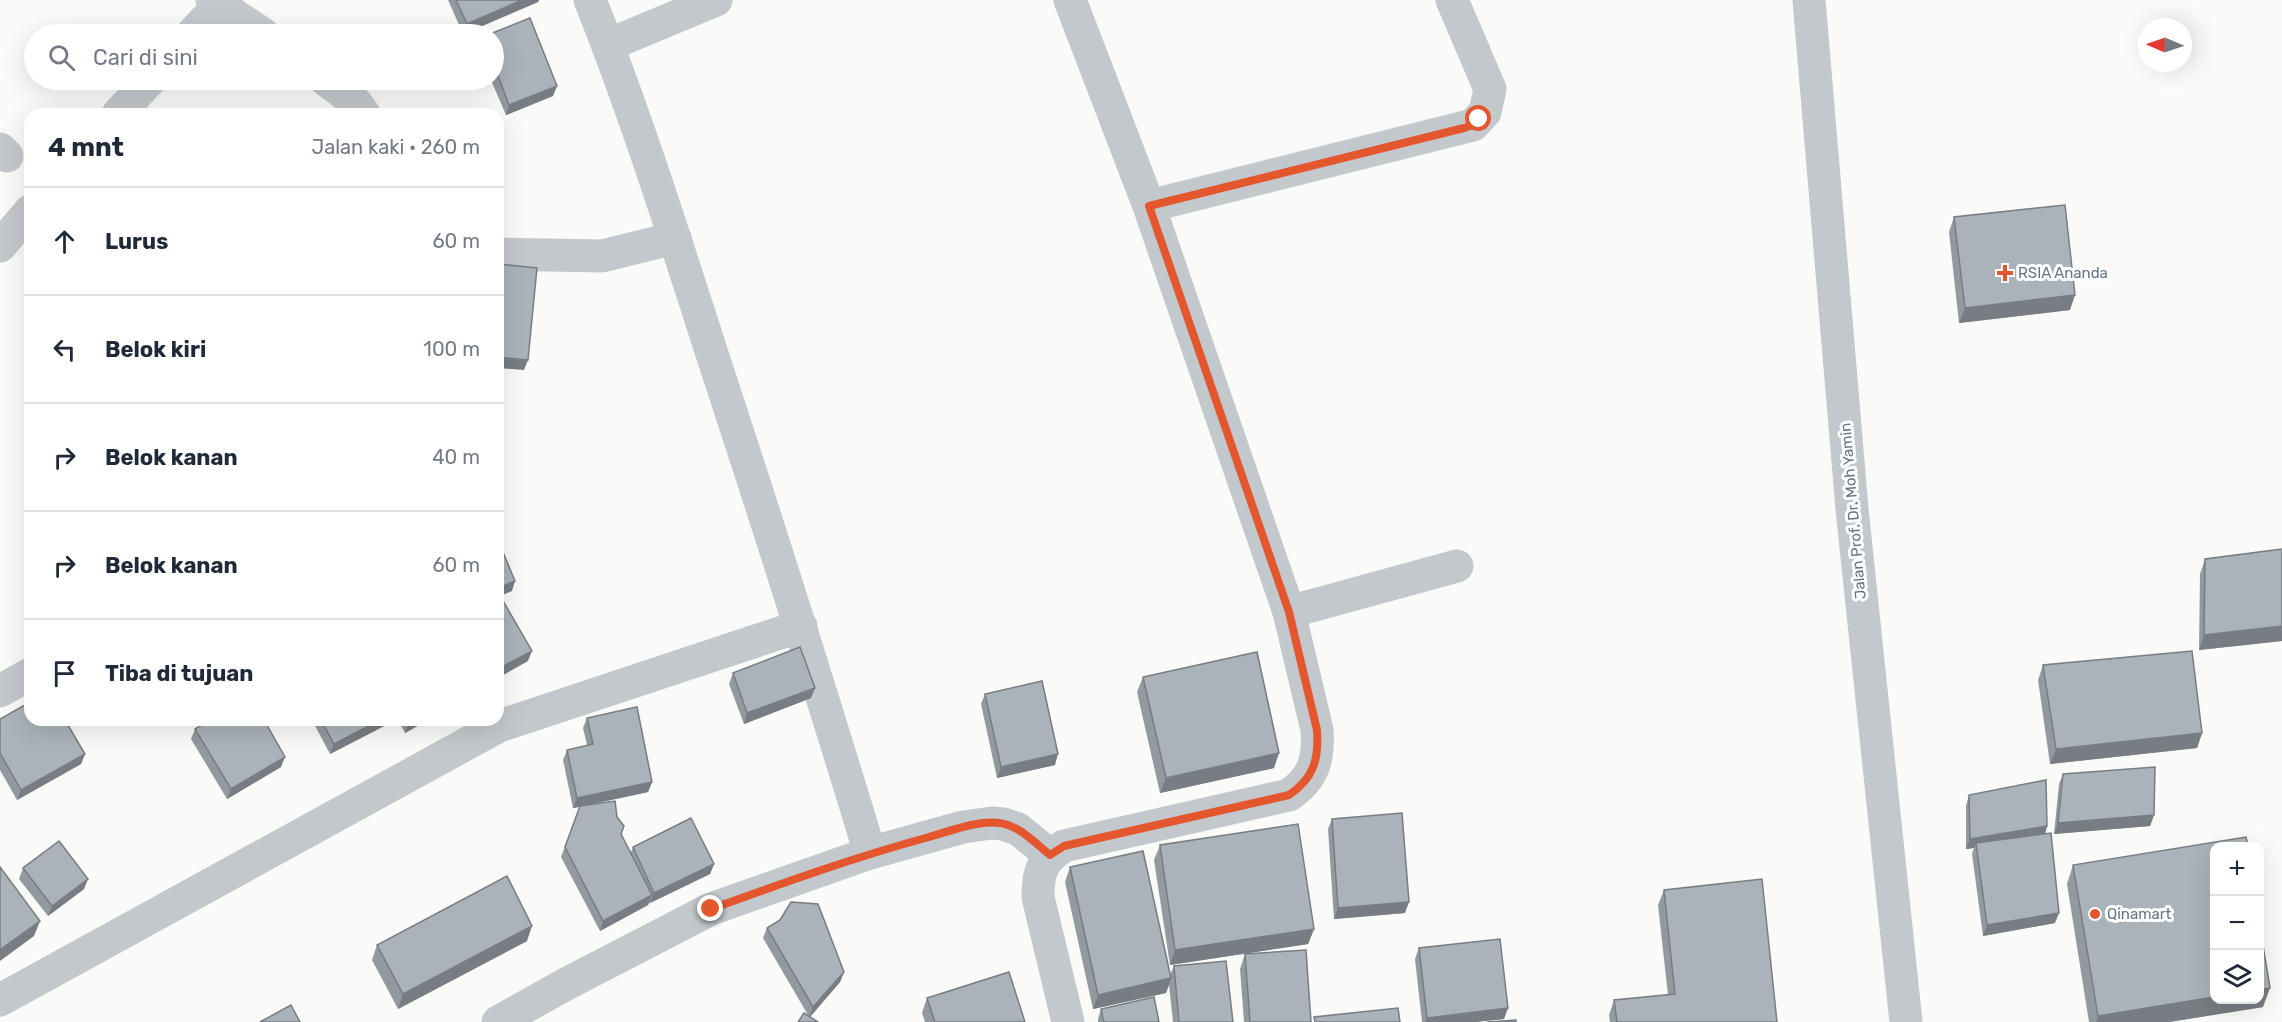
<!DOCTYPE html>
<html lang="id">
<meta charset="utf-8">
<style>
:root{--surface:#fff;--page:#f6f6f7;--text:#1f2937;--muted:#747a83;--line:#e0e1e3}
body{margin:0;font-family:Rubik,sans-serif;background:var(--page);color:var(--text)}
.controls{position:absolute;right:18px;bottom:18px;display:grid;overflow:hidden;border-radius:12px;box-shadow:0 6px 24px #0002}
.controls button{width:54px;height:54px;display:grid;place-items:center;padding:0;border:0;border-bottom:2px solid var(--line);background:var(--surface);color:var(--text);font:30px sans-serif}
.compass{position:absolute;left:2138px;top:18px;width:54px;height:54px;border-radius:50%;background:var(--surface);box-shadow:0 6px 24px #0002;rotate:272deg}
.stop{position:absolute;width:18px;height:18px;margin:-14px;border:4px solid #e4572e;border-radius:50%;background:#fff}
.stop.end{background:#e4572e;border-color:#fff;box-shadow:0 2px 6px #0008}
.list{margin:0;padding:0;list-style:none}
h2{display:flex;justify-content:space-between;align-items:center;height:78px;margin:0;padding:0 24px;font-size:26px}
h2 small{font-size:20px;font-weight:400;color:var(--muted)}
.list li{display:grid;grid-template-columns:39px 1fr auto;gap:18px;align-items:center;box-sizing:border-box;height:108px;padding:0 24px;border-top:2px solid var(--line)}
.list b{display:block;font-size:22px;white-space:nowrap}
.list em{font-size:20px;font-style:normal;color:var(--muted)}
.icon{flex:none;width:33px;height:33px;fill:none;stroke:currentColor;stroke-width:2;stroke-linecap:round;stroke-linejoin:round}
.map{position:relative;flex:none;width:2282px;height:1022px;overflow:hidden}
.search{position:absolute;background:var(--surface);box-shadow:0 6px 24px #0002;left:24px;top:24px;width:480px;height:66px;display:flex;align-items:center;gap:15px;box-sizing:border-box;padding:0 21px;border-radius:33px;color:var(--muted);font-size:22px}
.panel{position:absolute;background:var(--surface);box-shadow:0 6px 24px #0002;left:24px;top:108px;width:480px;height:618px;border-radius:18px}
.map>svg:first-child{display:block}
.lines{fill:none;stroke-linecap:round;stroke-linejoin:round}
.minor{stroke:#c3c8cc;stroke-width:33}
.wall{fill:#929a9f}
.shaded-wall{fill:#777d82}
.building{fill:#aab3b9;stroke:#777d82;stroke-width:1.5}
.route{stroke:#e4572e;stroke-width:8}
.poi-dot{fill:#e4572e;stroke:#fff;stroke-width:2}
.labels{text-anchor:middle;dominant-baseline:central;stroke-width:6;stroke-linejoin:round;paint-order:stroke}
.poi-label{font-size:15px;fill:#657683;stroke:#fff;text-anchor:start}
.street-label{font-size:15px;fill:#657683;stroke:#fff}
</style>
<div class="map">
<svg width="2282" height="1022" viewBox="0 0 2282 1022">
<rect width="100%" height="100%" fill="#fafaf8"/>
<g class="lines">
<g class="minor">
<path d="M 212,0 L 263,34"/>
<path d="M 590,0 C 637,118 675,239 714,360 C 768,524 820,688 870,853"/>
<path d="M 1809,0 L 1852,509 L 1906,1022"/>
<path d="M 192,34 L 224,0"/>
<path d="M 608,45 L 716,0"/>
<path d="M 326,80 L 356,103 L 364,114"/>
<path d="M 118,114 L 150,80"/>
<path d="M 0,149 L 7,156"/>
<path d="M 1149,206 L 1473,125 L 1485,112 L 1490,89 L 1452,0"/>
<path d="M 0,246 L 30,211"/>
<path d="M 498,254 L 602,256 L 675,238"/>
<path d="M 1289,612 L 1457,566"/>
<path d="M 0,691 L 30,674"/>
<path d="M 0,1000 L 499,726 L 801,626"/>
<path d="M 498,1022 L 568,983 L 711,909 L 870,853 L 963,827 L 992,823 L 1003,824 L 1018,829 L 1050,855"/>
<path d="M 1068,1022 L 1038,897 C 1038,871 1042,860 1064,846 L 1289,795 C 1314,778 1319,759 1317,730 L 1289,612 L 1149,206 L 1070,0"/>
</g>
</g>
<g class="wall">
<path d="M 448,0 L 539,0 L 538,2 L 464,34 L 463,34 Z"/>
<path d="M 494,34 L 553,96 L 506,115 L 491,80 L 494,80 Z"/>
<path d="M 1954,217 L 2070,310 L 1959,323 L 1949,232 Z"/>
<path d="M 2282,549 L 2282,641 L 2199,650 L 2200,574 L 2205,559 Z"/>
<path d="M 2043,665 L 2202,733 L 2197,748 L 2050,764 L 2038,680 Z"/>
<path d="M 733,673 L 811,698 L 744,724 L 729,684 Z"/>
<path d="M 1143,677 L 1274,768 L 1160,793 L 1137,692 Z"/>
<path d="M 985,694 L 1055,765 L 997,778 L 981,704 Z"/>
<path d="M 587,718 L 652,782 L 648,792 L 593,804 L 617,817 L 621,834 L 631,852 L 633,847 L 714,864 L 710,874 L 650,903 L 650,902 L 648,905 L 600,931 L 561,857 L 580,807 L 573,808 L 563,760 L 567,750 L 587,745 L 583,728 Z"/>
<path d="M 0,719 L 85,754 L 81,764 L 17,800 L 0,770 Z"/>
<path d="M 312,720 L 390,720 L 388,724 L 330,754 Z"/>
<path d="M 398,720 L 428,720 L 405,733 Z"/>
<path d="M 195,729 L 281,767 L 227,799 L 191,739 Z"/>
<path d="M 2063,774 L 2154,815 L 2150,826 L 2054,834 L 2059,784 Z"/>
<path d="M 1969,795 L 2047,826 L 2045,834 L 2055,923 L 1983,936 L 1972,854 L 1974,848 L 1966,849 L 1966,806 Z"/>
<path d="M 1332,819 L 1405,913 L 1334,919 L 1328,829 Z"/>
<path d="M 1160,845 L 1314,929 L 1308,944 L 1170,965 L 1154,860 Z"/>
<path d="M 2073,865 L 2263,1007 L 2169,1022 L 2089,1022 L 2067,884 Z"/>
<path d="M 1070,867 L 1170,975 L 1174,966 L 1233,1022 L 1173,1022 L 1169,985 L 1166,993 L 1093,1009 L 1065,882 Z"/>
<path d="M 23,868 L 84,889 L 48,916 L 19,879 Z"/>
<path d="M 1664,890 L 1777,1022 L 1610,1022 L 1609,1015 L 1614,1000 L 1668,995 L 1658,905 Z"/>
<path d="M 767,928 L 844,972 L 840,982 L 810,1017 L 808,1015 L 763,938 Z"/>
<path d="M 527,941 L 398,1009 L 372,960 L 377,945 Z"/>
<path d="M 1419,948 L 1504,1019 L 1475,1022 L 1422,1022 L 1415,959 Z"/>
<path d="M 1245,954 L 1311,1022 L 1244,1022 L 1240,969 Z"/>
<path d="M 927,998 L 1025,1022 L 925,1022 L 922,1013 Z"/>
<path d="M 1101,1009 L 1159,1022 L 1098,1022 L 1098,1019 Z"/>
</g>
<g class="shaded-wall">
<path d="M 522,0 L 539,0 L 538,2 L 463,34 L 467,24 Z"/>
<path d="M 557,86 L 553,96 L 506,115 L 509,105 Z"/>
<path d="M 2075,295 L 2070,310 L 1959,323 L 1965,308 Z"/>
<path d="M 498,357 L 528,360 L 524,370 L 498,368 Z"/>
<path d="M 515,581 L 512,591 L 498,597 L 498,588 Z"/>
<path d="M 2282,626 L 2282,641 L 2199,650 L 2204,635 Z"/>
<path d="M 532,651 L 528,661 L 498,678 L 498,669 Z"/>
<path d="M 815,688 L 811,698 L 744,724 L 747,713 Z"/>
<path d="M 380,720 L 390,720 L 388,724 L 330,754 L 334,744 Z"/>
<path d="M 413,720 L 428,720 L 405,733 L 409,723 Z"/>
<path d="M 2202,733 L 2197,748 L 2050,764 L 2056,749 Z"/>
<path d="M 1279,753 L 1274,768 L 1160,793 L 1166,778 Z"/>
<path d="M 85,754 L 81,764 L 17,800 L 21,790 Z"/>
<path d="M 1058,754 L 1055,765 L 997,778 L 1001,767 Z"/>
<path d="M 285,757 L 281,767 L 227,799 L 231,789 Z"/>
<path d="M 652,782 L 648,792 L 573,808 L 577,798 Z"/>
<path d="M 2154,815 L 2150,826 L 2054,834 L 2058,823 Z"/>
<path d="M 2047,826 L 2044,837 L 1976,843 L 1974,848 L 1966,849 L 1970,839 Z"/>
<path d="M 714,864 L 710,874 L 650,903 L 654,893 Z"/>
<path d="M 88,879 L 84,889 L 48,916 L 52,906 Z"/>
<path d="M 652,895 L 648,905 L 600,931 L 603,921 Z"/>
<path d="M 1409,902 L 1405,913 L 1334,919 L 1338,908 Z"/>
<path d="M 2059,913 L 2055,923 L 1983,936 L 1987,925 Z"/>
<path d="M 40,921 L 34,936 L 0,961 L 0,950 Z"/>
<path d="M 532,926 L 527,941 L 398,1009 L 403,994 Z"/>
<path d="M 1314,929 L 1308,944 L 1170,965 L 1175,950 Z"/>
<path d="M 844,972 L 840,982 L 809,1018 L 813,1007 Z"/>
<path d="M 1171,978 L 1166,993 L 1093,1009 L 1098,995 Z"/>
<path d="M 2270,988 L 2263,1007 L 2169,1022 L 2096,1022 L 2098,1016 L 2214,997 L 2214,999 L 2259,999 L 2259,990 Z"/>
<path d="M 1508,1008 L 1504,1019 L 1475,1022 L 1425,1022 L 1427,1018 Z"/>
</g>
<g class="building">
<path d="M 456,0 L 522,0 L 467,24 Z"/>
<path d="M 530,18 L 557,86 L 509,105 L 494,65 L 494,34 L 490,34 Z"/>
<path d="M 2065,205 L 2075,295 L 1965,308 L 1954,217 Z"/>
<path d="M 498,264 L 537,268 L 528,360 L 498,357 Z"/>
<path d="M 498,540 L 515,581 L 498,588 Z"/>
<path d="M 2282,549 L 2282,626 L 2204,635 L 2205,559 Z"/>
<path d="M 502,599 L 532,651 L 498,669 L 498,601 Z"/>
<path d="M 800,647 L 815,688 L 747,713 L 733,673 Z"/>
<path d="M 2192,651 L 2202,733 L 2056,749 L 2043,665 Z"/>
<path d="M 1257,652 L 1279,753 L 1166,778 L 1143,677 Z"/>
<path d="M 1042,681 L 1058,754 L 1001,767 L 985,694 Z"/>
<path d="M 30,702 L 30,720 L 65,720 L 85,754 L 21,790 L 0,753 L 0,719 Z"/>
<path d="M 637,707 L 652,782 L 577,798 L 567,750 L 593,744 L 587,718 Z"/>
<path d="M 210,720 L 264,720 L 285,757 L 231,789 L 195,729 Z"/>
<path d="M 321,720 L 380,720 L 334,744 Z"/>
<path d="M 2155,767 L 2154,815 L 2058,823 L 2063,774 Z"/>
<path d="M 2046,780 L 2047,826 L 1970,839 L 1969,795 Z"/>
<path d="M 615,801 L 617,817 L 624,826 L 621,834 L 652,895 L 603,921 L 565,847 L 580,806 Z"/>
<path d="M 1402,813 L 1409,902 L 1338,908 L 1332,819 Z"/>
<path d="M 691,818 L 714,864 L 654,893 L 633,847 Z"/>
<path d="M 1298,824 L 1314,929 L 1175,950 L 1160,845 Z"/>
<path d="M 2051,833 L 2059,913 L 1987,925 L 1976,843 Z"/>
<path d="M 2246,837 L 2248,846 L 2214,846 L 2214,997 L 2098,1016 L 2073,865 Z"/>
<path d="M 59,841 L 88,879 L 52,906 L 23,868 Z"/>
<path d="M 1143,851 L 1171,978 L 1098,995 L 1070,867 Z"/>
<path d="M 0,867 L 40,921 L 0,950 Z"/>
<path d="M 507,876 L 532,926 L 403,994 L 377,945 Z"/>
<path d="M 1762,879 L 1777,1022 L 1617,1022 L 1614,1000 L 1675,994 L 1664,890 Z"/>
<path d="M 791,902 L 818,904 L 844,972 L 813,1007 L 767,928 L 780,920 Z"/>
<path d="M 2259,921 L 2270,988 L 2259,990 Z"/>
<path d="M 1500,939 L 1508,1008 L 1427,1018 L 1419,948 Z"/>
<path d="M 1306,950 L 1311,1022 L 1250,1022 L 1245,954 Z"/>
<path d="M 1226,961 L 1233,1022 L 1179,1022 L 1174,966 Z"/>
<path d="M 1009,972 L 1025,1022 L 935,1022 L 927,998 Z"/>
<path d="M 1154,997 L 1159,1022 L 1104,1022 L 1101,1009 Z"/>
<path d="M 291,1005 L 300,1022 L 260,1022 Z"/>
<path d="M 1398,1008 L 1400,1022 L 1315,1022 L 1314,1017 Z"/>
<path d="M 804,1013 L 818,1022 L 798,1022 Z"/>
<path d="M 1516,1020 L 1516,1022 L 1487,1022 Z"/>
</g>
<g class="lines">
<path class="route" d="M 711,909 C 783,883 855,857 929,837 C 951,831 977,820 1000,823 C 1020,826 1035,843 1050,855 L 1064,846 L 1289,795 C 1314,778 1319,759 1317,730 L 1289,612 L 1149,206 L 1464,128 L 1473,125 L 1479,119"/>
</g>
<g class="poi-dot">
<path d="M2002 264h6v6h6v6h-6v6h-6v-6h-6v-6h6z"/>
<circle cx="2095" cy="914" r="6"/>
</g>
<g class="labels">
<g class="poi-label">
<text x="2018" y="273">RSIA Ananda</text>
<text x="2107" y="914">Qinamart</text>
</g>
<g class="street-label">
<text transform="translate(1853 511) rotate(-95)">Jalan Prof. Dr. Moh Yamin</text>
</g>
</g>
</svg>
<div class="controls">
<button>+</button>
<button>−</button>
<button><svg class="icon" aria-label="layers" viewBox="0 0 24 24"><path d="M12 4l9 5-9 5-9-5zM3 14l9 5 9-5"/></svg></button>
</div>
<svg class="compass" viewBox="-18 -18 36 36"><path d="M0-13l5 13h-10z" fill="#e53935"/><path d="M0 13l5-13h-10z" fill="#747a83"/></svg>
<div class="stop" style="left:1479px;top:119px"></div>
<div class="stop end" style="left:711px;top:909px"></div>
<div class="search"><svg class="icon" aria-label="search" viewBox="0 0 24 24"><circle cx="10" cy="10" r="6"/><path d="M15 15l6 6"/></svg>Cari di sini</div>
<section class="panel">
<h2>4 mnt<small>Jalan kaki · 260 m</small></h2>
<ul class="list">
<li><svg class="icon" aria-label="ahead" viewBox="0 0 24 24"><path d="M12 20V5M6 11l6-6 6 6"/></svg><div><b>Lurus</b></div><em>60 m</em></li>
<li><svg class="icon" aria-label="left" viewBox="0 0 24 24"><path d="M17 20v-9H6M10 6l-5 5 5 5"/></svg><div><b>Belok kiri</b></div><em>100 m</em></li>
<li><svg class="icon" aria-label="right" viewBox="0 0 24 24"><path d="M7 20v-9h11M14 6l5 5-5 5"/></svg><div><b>Belok kanan</b></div><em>40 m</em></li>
<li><svg class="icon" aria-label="right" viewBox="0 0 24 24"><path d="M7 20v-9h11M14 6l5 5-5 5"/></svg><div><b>Belok kanan</b></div><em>60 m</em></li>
<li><svg class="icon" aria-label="arrive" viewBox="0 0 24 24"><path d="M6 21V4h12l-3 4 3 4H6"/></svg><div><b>Tiba di tujuan</b></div></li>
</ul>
</section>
</div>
